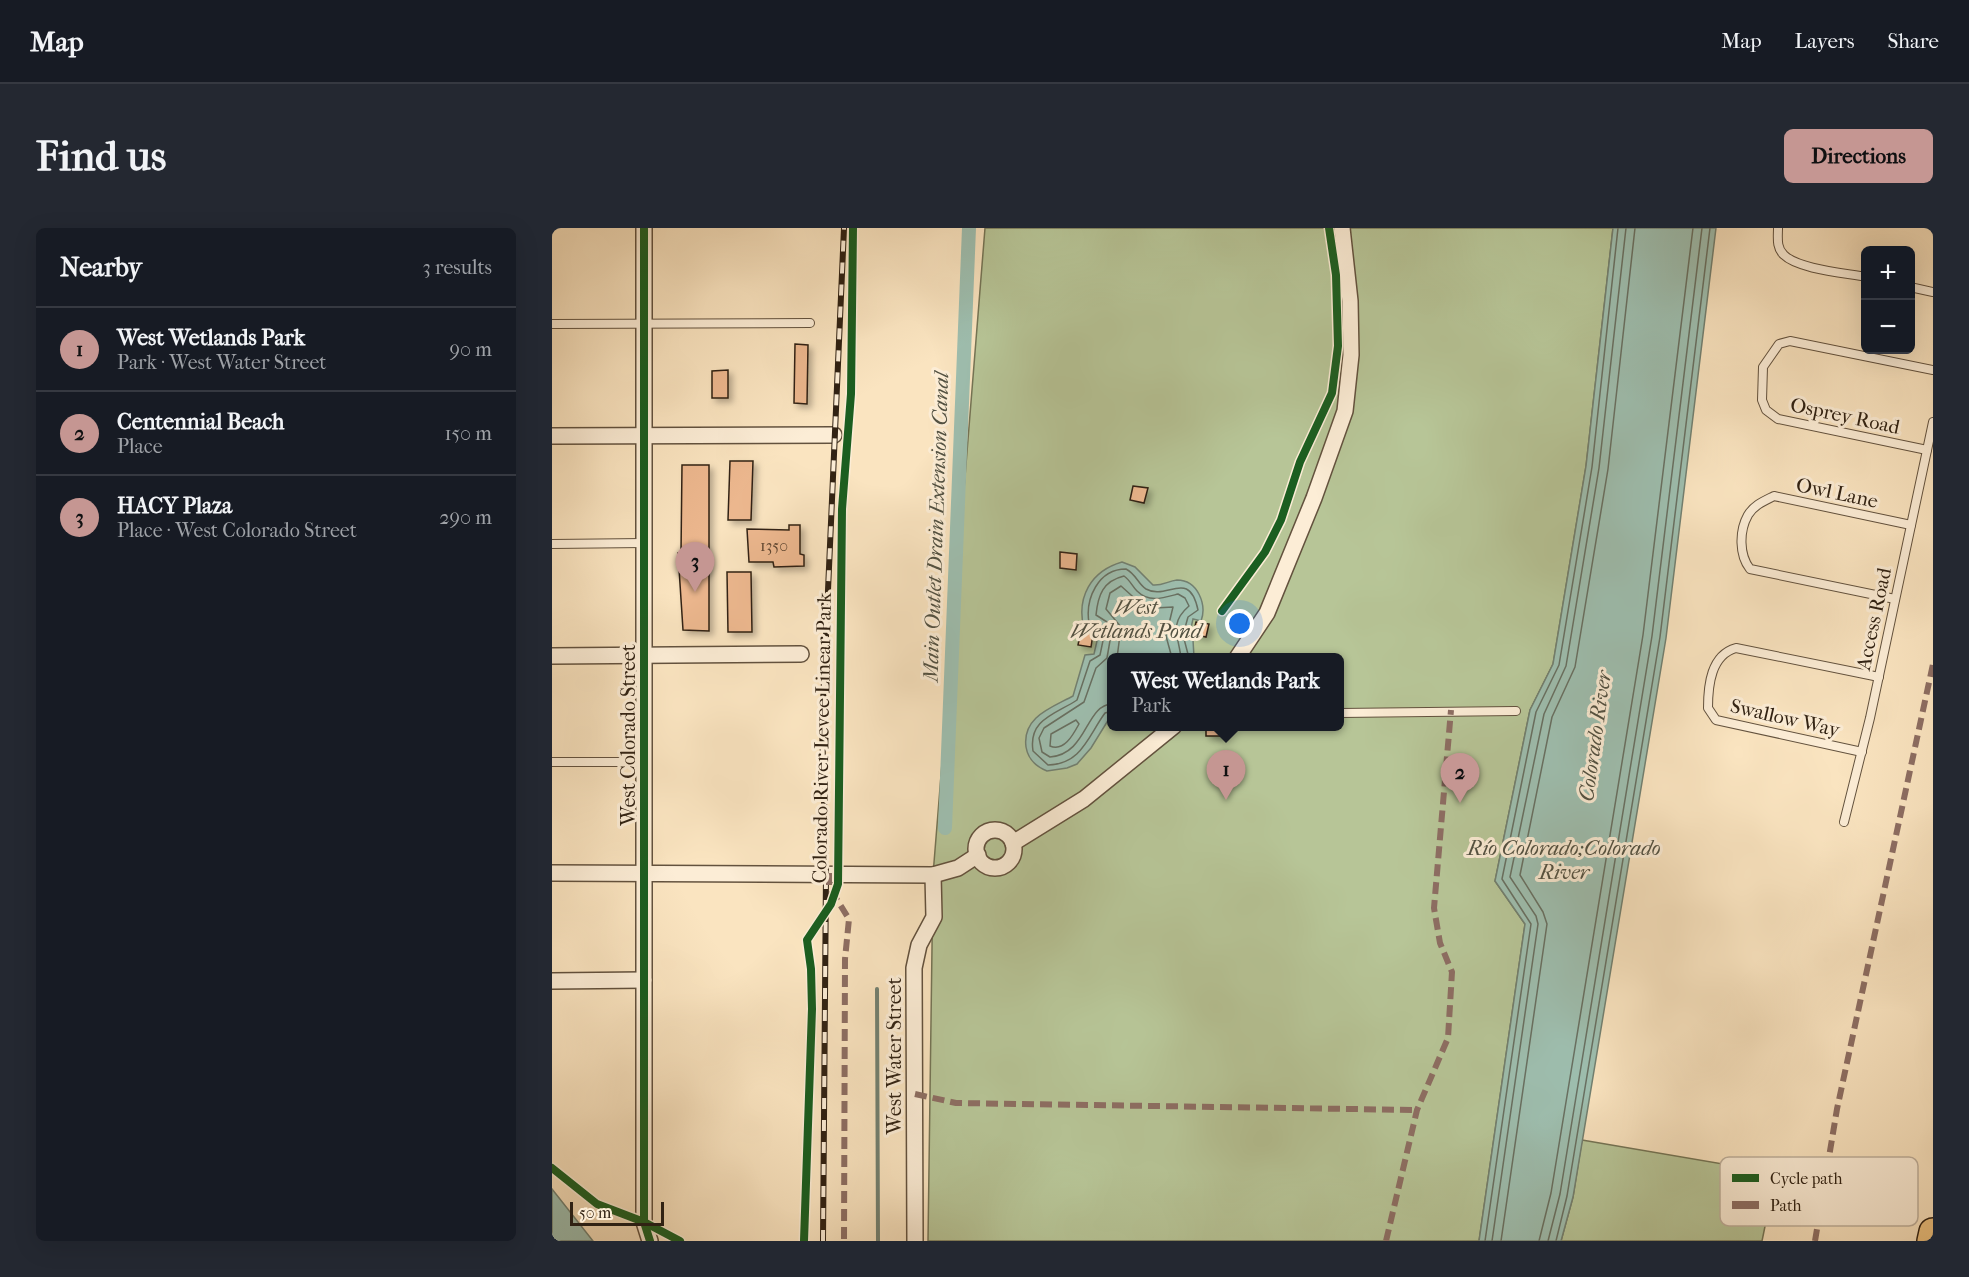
<!DOCTYPE html>
<meta charset="utf-8">
<style>
:root{--surface:#171b24;--page:#242831;--text:#f1f3f6;--muted:#9ea1a6;--line:#363941;--accent:#c59692}
body{margin:0;font-family:"IM FELL French Canon",serif;background:var(--page);color:var(--text)}
.controls{position:absolute;right:18px;top:18px;display:grid;overflow:hidden;border-radius:9px;box-shadow:0 6px 24px #0002}
.controls button{width:54px;height:54px;display:grid;place-items:center;padding:0;border:0;border-bottom:2px solid var(--line);background:var(--surface);color:var(--text);font:30px sans-serif}
.scale{position:absolute;left:18px;bottom:15px;width:94px;box-sizing:border-box;padding-left:6px;border:3px solid #312213;border-top:0;font-size:16px;line-height:21px;white-space:nowrap;color:#312213;-webkit-text-stroke:4px #fcedd6;paint-order:stroke}
.you{position:absolute;left:688px;top:396px;width:21px;height:21px;margin:-15px;border:4px solid #fff;border-radius:50%;background:#1a73e8;box-shadow:0 0 0 9px #1a73e833}
.badge{display:grid;place-items:center;width:39px;height:39px;border-radius:50%;background:var(--accent);color:#111;font-size:20px;font-weight:700}
.pin{position:absolute;translate:-50% -50px;filter:drop-shadow(0 2px 3px #0008)}
.pin::after{content:'';position:absolute;top:32px;width:21px;height:18px;background:inherit;clip-path:polygon(0 0,100% 0,50% 100%)}
.popup{position:absolute;left:555px;top:425px;width:237px;height:78px;box-sizing:border-box;display:grid;place-content:center;border-radius:9px;background:var(--surface);filter:drop-shadow(0 2px 4px #0005);font-size:20px;white-space:nowrap;color:var(--muted)}
.popup b{font-size:22px;color:var(--text)}
.popup::after{content:'';position:absolute;left:50%;top:100%;margin-left:-12px;border:12px solid transparent;border-top-color:var(--surface)}
.list{margin:0;padding:0;list-style:none}
h2{display:flex;justify-content:space-between;align-items:center;height:78px;margin:0;padding:0 24px;font-size:26px}
h2 small{font-size:20px;font-weight:400;color:var(--muted)}
.list li{display:grid;grid-template-columns:39px 1fr auto;gap:18px;align-items:center;box-sizing:border-box;height:84px;padding:0 24px;border-top:2px solid var(--line)}
.list b{display:block;font-size:22px;white-space:nowrap}
.list p{margin:0;font-size:20px;white-space:nowrap;color:var(--muted)}
.list em{font-size:20px;font-style:normal;color:var(--muted)}
.map{position:relative;flex:none;width:1381px;height:1013px;overflow:hidden;border-radius:9px}
header{display:flex;align-items:center;gap:36px;box-sizing:border-box;height:84px;padding:0 30px;background:var(--surface);border-bottom:2px solid var(--line)}
header strong{font-size:28px}
nav{display:flex;gap:33px;margin-inline-start:auto;font-size:21px}
.intro{display:flex;align-items:center;justify-content:space-between;box-sizing:border-box;height:144px;padding:0 36px}
h1{margin:0;font-size:42px}
.button{padding:15px 27px;border-radius:9px;background:var(--accent);color:#111;font-size:21px;font-weight:700}
main{display:flex;gap:36px;padding:0 36px}
aside{flex:1;background:var(--surface);border-radius:9px;box-shadow:0 6px 24px #0002}
.map>svg:first-child{display:block}
.green{fill:#b7c597;stroke:#747455;stroke-width:1.5;fill-rule:evenodd}
.water{fill:#9ebfb0;stroke:#728071;stroke-width:1.5}
.lines{fill:none;stroke-linecap:round;stroke-linejoin:round}
.shore{stroke:#687062;stroke-width:1.5}
.stream{stroke:#728071;stroke-width:4}
.canal{stroke:#9ebfb0;stroke-width:14}
.building{fill:#ecb78e;stroke:#312213;stroke-width:1.5;filter:url(#shadow)}
.service-casing{stroke:#63523e;stroke-width:10}
.minor-casing{stroke:#63523e;stroke-width:18}
.motorway-casing{stroke:#312213;stroke-width:30}
.service{stroke:#fcedd6;stroke-width:8}
.minor{stroke:#fcedd6;stroke-width:15}
.motorway{stroke:#edc280;stroke-width:27}
.rail-casing{stroke:#312213;stroke-width:6}
.rail{stroke:#fcedd6;stroke-width:4;stroke-dasharray:11;stroke-linecap:butt}
.quiet{stroke:#8d6e63;stroke-width:6;stroke-dasharray:12 6;stroke-linecap:butt}
.cycleway-casing{stroke:#fcedd6;stroke-width:11}
.cycleway{stroke:#1b5e20;stroke-width:8}
.labels{text-anchor:middle;dominant-baseline:central;stroke-width:6;stroke-linejoin:round;paint-order:stroke}
.number-label{font-size:16px;fill:#604732}
.street-label{font-size:20px;fill:#312213;stroke:#fcedd6}
.water-label{font-size:21px;font-style:italic;fill:#525142;stroke:#fcedd6}
.key{fill:#fcedd6;stroke:#bfb09c;stroke-width:1.5}
.key-label{font-size:16px;fill:#312213}
</style>
<header>
<strong>Map</strong>
<nav><a>Map</a><a>Layers</a><a>Share</a></nav>
</header>
<div class="intro"><h1>Find us</h1><a class="button">Directions</a></div>
<main>
<aside>
<h2>Nearby<small>3 results</small></h2>
<ul class="list">
<li><span class="badge">1</span><div><b>West Wetlands Park</b><p>Park · West Water Street</p></div><em>90 m</em></li>
<li><span class="badge">2</span><div><b>Centennial Beach</b><p>Place</p></div><em>150 m</em></li>
<li><span class="badge">3</span><div><b>HACY Plaza</b><p>Place · West Colorado Street</p></div><em>290 m</em></li>
</ul>
</aside>
<div class="map">
<svg width="1381" height="1013" viewBox="0 0 1381 1013">
<defs>
<filter id="shadow"><feDropShadow dx="4" dy="4" stdDeviation="3" flood-color="#0004"/></filter>
</defs>
<rect width="100%" height="100%" fill="#fae4c0"/>
<filter id="stains"><feTurbulence type="fractalNoise" baseFrequency=".00333" numOctaves="4"/><feColorMatrix values="0 0 0 0 .2 0 0 0 0 .09 0 0 0 0 .02 0 0 0 .5 -.17"/></filter>
<radialGradient id="worn" r=".72"><stop offset=".6" stop-color="#630" stop-opacity="0"/><stop offset="1" stop-color="#630" stop-opacity=".3"/></radialGradient>
<g class="green">
<path d="M 433,0 L 1061,0 L 1034,238 L 1001,436 L 978,482 L 943,653 L 973,696 L 927,1013 L 376,1013 L 381,647 ZM 560,430 L 788,430 L 788,498 L 560,498 Z"/>
<path d="M 1030,912 L 1224,945 L 1210,1013 L 1009,1013 L 1021,969 Z"/>
</g>
<g class="water">
<path d="M 1061,0 L 1164,0 L 1114,410 L 1021,969 L 1009,1013 L 927,1013 L 973,696 L 943,653 L 978,482 L 1001,436 L 1034,238 Z"/>
<path d="M 570,334 L 583,339 L 601,357 C 610,358 616,353 625,352 C 646,352 655,377 649,393 L 641,391 L 637,409 L 641,412 L 642,429 L 560,430 L 560,486 L 539,520 L 525,536 L 515,540 L 495,543 C 485,539 476,531 474,519 C 470,489 499,480 521,468 L 533,427 L 542,426 L 547,404 L 532,401 C 524,369 539,343 570,334 Z"/>
<path d="M 0,961 L 41,1013 L 0,1013 Z"/>
</g>
<g class="lines">
<g class="shore">
<path d="M 565,430 L 569,399 L 554,381 L 558,365 L 569,358 L 589,376 L 603,380 L 621,379 L 614,408 L 620,430"/>
<path d="M 560,476 C 533,477 536,526 498,529 L 490,524 L 487,510 L 492,500 L 532,474 L 544,440 L 555,430 L 560,401 L 555,394 L 544,387 C 546,367 551,353 572,348 C 578,352 580,358 585,363 C 597,375 611,370 626,366 L 633,370 L 637,378 C 616,396 627,409 629,430"/>
<path d="M 560,483 L 553,485 C 536,508 530,536 496,537 L 481,523 C 476,491 504,486 525,472 L 538,433 L 548,427 L 553,403 L 549,399 L 537,395 C 533,371 546,341 574,341 C 584,346 586,356 594,361 C 615,373 637,340 646,382 L 636,389 L 631,407 L 637,430"/>
<path d="M 524,492 L 527,496 C 521,507 512,524 498,518 L 499,506 Z"/>
<path d="M 933,1013 L 979,696 L 950,651 L 984,484 L 1007,437 L 1040,239 L 1066,0"/>
<path d="M 940,1013 L 986,696 L 984,688 L 958,649 L 992,486 L 1014,438 L 1047,240 L 1074,0"/>
<path d="M 949,1013 L 995,696 L 991,684 L 968,647 L 1000,489 L 1023,439 L 1056,241 L 1083,0"/>
<path d="M 987,1013 L 999,965 L 1091,407 L 1141,0"/>
<path d="M 996,1013 L 1008,966 L 1100,408 L 1150,0"/>
<path d="M 1004,1013 L 1015,968 L 1108,409 L 1158,0"/>
</g>
<path class="stream" d="M 325,761 L 326,1013"/>
<path class="canal" d="M 393,600 L 417,0"/>
</g>
<g class="building">
<path d="M 243,116 L 256,117 L 255,176 L 242,175 Z"/>
<path d="M 176,142 L 176,170 L 160,170 L 160,143 Z"/>
<path d="M 178,233 L 201,233 L 199,292 L 176,292 Z"/>
<path d="M 130,237 L 157,237 L 157,403 L 131,402 L 126,325 L 129,325 Z"/>
<path d="M 581,258 L 596,260 L 592,275 L 578,272 Z"/>
<path d="M 237,297 L 248,297 L 248,326 L 252,327 L 252,338 L 222,339 L 221,334 L 197,334 L 195,301 L 237,302 Z"/>
<path d="M 508,324 L 525,326 L 524,342 L 508,340 Z"/>
<path d="M 175,344 L 199,344 L 200,404 L 176,404 Z"/>
<path d="M 644,394 L 657,396 L 654,409 L 641,406 Z"/>
<path d="M 529,403 L 541,406 L 539,419 L 526,417 Z"/>
<rect x="654" y="498" width="14" height="10"/>
</g>
<g class="lines">
<defs>
<g id="service">
<path d="M 1226,0 C 1226,9 1224,20 1232,27 C 1246,41 1293,45 1314,49"/>
<path d="M 1358,59 L 1381,64"/>
<path d="M 0,96 L 258,95"/>
<path d="M 1375,222 L 1226,191 L 1214,182 L 1210,172 L 1211,139 L 1227,116 L 1238,113 L 1381,142"/>
<path d="M 0,316 L 92,315"/>
<path d="M 1343,371 L 1198,341 C 1187,327 1187,303 1196,287 C 1202,277 1212,273 1222,268 L 1359,297"/>
<path d="M 788,485 L 964,483"/>
<path d="M 1310,524 L 1164,492 L 1156,480 C 1156,457 1159,427 1184,420 L 1327,449"/>
<path d="M 0,534 L 92,534"/>
<path d="M 1292,594 L 1318,490 L 1381,194"/>
</g>
<g id="minor">
<path d="M 92,0 L 92,994 L 98,1013"/>
<path d="M 0,208 L 282,207"/>
<path d="M 0,428 L 249,426"/>
<path d="M 685,430 L 715,385 L 762,270 L 793,183 L 799,127 L 798,73 L 790,0"/>
<circle cx="443" cy="621" r="19"/>
<path d="M 461,615 L 532,571 L 622,498"/>
<path d="M 0,645 L 381,647 L 406,640 L 426,627"/>
<path d="M 0,753 L 92,752"/>
<path d="M 363,1013 L 362,740 L 367,717 L 382,689 L 381,647"/>
</g>
<path id="motorway" d="M 1379,1013 L 1381,1004"/>
</defs>
<use href="#service" class="service-casing"/>
<use href="#minor" class="minor-casing"/>
<use href="#motorway" class="motorway-casing"/>
<use href="#service" class="service"/>
<use href="#minor" class="minor"/>
<use href="#motorway" class="motorway"/>
<defs>
<path id="rail" d="M 271,1013 L 274,645 L 270,498 L 292,0"/>
</defs>
<use href="#rail" class="rail-casing"/>
<use href="#rail" class="rail"/>
<g class="quiet">
<path d="M 277,645 L 277,659 L 297,691 L 293,731 L 292,1013"/>
<path d="M 363,866 L 404,875 L 865,882"/>
<path d="M 834,1013 L 865,882 L 896,810 L 900,744 L 888,715 L 882,680 L 899,482"/>
<path d="M 1263,1013 L 1285,881 L 1381,436"/>
</g>
<defs>
<g id="cycleway">
<path d="M 92,0 L 92,994 L 98,1013"/>
<path d="M 670,383 L 713,324 L 729,292 L 748,234 L 780,165 L 786,118 L 784,47 L 777,0"/>
<path d="M 0,940 L 45,976 L 92,994 L 128,1013"/>
<path d="M 252,1013 L 260,781 L 259,741 L 255,712 L 279,676 L 286,656 L 290,281 L 299,166 L 301,0"/>
</g>
</defs>
<use href="#cycleway" class="cycleway-casing"/>
<use href="#cycleway" class="cycleway"/>
</g>
<g class="labels">
<g class="number-label">
<text x="222" y="317">1350</text>
</g>
<g class="street-label">
<text transform="translate(1293 188) rotate(12)">Osprey Road</text>
<text transform="translate(1285 265) rotate(12)">Owl Lane</text>
<text transform="translate(1322 391) rotate(-78)">Access Road</text>
<text transform="translate(1233 490) rotate(13)">Swallow Way</text>
<text transform="translate(76 507) rotate(-90)">West Colorado Street</text>
<text transform="translate(270 510) rotate(-89)">Colorado River Levee Linear Park</text>
<text transform="translate(342 828) rotate(-90)">West Water Street</text>
</g>
<g class="water-label">
<text transform="translate(384 299) rotate(-88)">Main Outlet Drain Extension Canal</text>
<text x="584" y="379">West<tspan x="584" dy="24">Wetlands Pond</tspan></text>
<text transform="translate(1043 508) rotate(-82)">Colorado River</text>
<text x="1012" y="620">Río Colorado;Colorado<tspan x="1012" dy="24">River</tspan></text>
</g>
</g>
<rect x="1168" y="929" width="198" height="69" rx="9" class="key"/>
<rect x="1180" y="946" width="27" height="8" fill="#1b5e20"/>
<rect x="1180" y="973" width="27" height="8" fill="#8d6e63"/>
<g class="key-label">
<text x="1218" y="956">Cycle path</text>
<text x="1218" y="983">Path</text>
</g>
<rect width="100%" height="100%" filter="url(#stains)"/>
<rect width="100%" height="100%" fill="url(#worn)"/>
</svg>
<div class="controls">
<button>+</button>
<button>−</button>
</div>
<div class="scale">50 m</div>
<div class="you"></div>
<div class="pin badge" style="left:674px;top:572px">1</div>
<div class="popup"><b>West Wetlands Park</b>Park</div>
<div class="pin badge" style="left:908px;top:575px">2</div>
<div class="pin badge" style="left:143px;top:364px">3</div>
</div>
</main>
